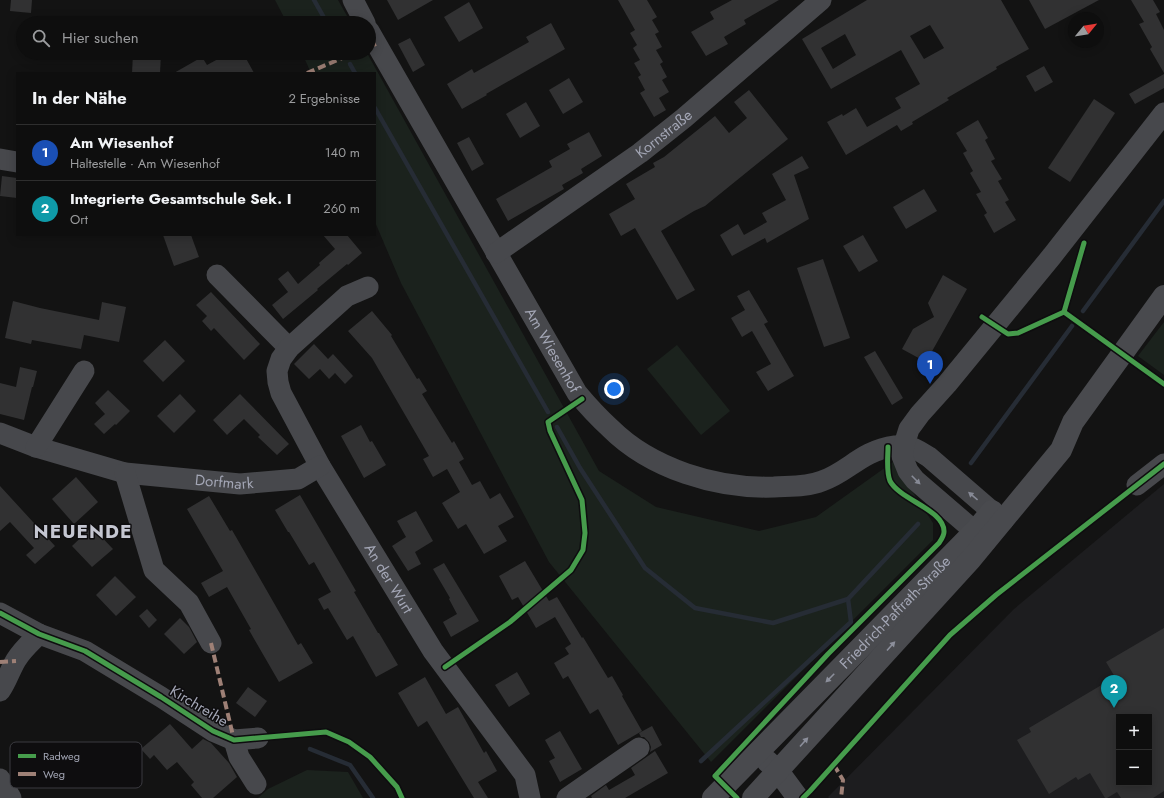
<!DOCTYPE html>
<html lang="de">
<meta charset="utf-8">
<style>
:root{--surface:#0e0e0e;--page:#1c1c1c;--text:#f1f3f6;--muted:#9b9c9e;--line:#2e2e2e;--accent:#71737c}
body{margin:0;font-family:Jost,sans-serif;background:var(--page);color:var(--text)}
.controls{position:absolute;right:12px;bottom:12px;display:grid;overflow:hidden;border-radius:0px;box-shadow:0 2px 10px #0003}
.controls button{width:36px;height:36px;display:grid;place-items:center;padding:0;border:0;border-bottom:1px solid var(--line);background:var(--surface);color:var(--text);font:20px sans-serif}
.compass{position:absolute;left:1068px;top:12px;width:36px;height:36px;border-radius:50%;background:var(--surface);box-shadow:0 2px 10px #0003;rotate:60deg}
.you{position:absolute;left:614px;top:389px;width:14px;height:14px;margin:-10px;border:3px solid #fff;border-radius:50%;background:#1a73e8;box-shadow:0 0 0 6px #1a73e833}
.badge{display:grid;place-items:center;width:26px;height:26px;border-radius:50%;background:var(--accent);color:#fff;font-size:13px;font-weight:700}
.pin{position:absolute;translate:-50% -33px;filter:drop-shadow(0 1px 2px #0008)}
.pin::after{content:'';position:absolute;top:21px;width:14px;height:12px;background:inherit;clip-path:polygon(0 0,100% 0,50% 100%)}
.list{margin:0;padding:0;list-style:none}
h2{display:flex;justify-content:space-between;align-items:center;height:52px;margin:0;padding:0 16px;font-size:17px}
h2 small{font-size:13px;font-weight:400;color:var(--muted)}
.list li{display:grid;grid-template-columns:26px 1fr auto;gap:12px;align-items:center;box-sizing:border-box;height:56px;padding:0 16px;border-top:1px solid var(--line)}
.list b{display:block;font-size:15px;white-space:nowrap}
.list p{margin:0;font-size:13px;white-space:nowrap;color:var(--muted)}
.list em{font-size:13px;font-style:normal;color:var(--muted)}
.icon{flex:none;width:22px;height:22px;fill:none;stroke:currentColor;stroke-width:2;stroke-linecap:round;stroke-linejoin:round}
.map{position:relative;flex:none;width:1164px;height:798px;overflow:hidden}
.search{position:absolute;background:var(--surface);box-shadow:0 2px 10px #0003;left:16px;top:16px;width:360px;height:44px;display:flex;align-items:center;gap:10px;box-sizing:border-box;padding:0 14px;border-radius:22px;color:var(--muted);font-size:15px}
.panel{position:absolute;background:var(--surface);box-shadow:0 2px 10px #0003;left:16px;top:72px;width:360px;height:164px;border-radius:0px}
.map>svg:first-child{display:block}
.built{fill:#1d1d1f;fill-rule:evenodd}
.green{fill:#1b221d}
.lines{fill:none;stroke-linecap:round;stroke-linejoin:round}
.stream{stroke:#262c35;stroke-width:4.5}
.building{fill:#313132;fill-rule:evenodd}
.minor{stroke:#47484c;stroke-width:21}
.major{stroke:#494a4e;stroke-width:22}
.quiet{stroke:#9e8076;stroke-width:4;stroke-dasharray:8 4;stroke-linecap:butt}
.cycleway-casing{stroke:#0e0d0f;stroke-width:8}
.cycleway{stroke:#469c4c;stroke-width:5}
.oneway{fill:#878a96}
.oneway2{fill:#8c8f9b}
.labels{text-anchor:middle;dominant-baseline:central;stroke-width:3;stroke-linejoin:round;paint-order:stroke}
.street-label{font-size:15px;fill:#a3a6b5;stroke:#0e0d0f}
.district-label{font-size:19px;font-weight:bold;letter-spacing:1px;fill:#c4c6d1;stroke:#0e0d0f}
.key{fill:#0e0d0f;stroke:#3b3b41;stroke-width:1}
.key-label{font-size:11px;fill:#a3a6b5}
</style>
<div class="map">
<svg width="1164" height="798" viewBox="0 0 1164 798">
<rect width="100%" height="100%" fill="#131313"/>
<path class="built" d="M 1164,484 L 1164,798 L 829,798 L 828,797 L 1014,609 ZM 1119,717 L 1149,717 L 1149,783 L 1119,783 Z"/>
<g class="green">
<path d="M 275,0 L 338,0 L 351,23 L 287,23 Z"/>
<path d="M 302,53 L 367,53 L 599,471 L 656,507 L 759,531 L 816,517 L 893,462 L 933,523 L 933,540 L 711,762 L 549,562 L 401,283 L 375,222 L 375,73 L 311,73 Z"/>
<path d="M 1164,322 L 1164,375 L 1138,356 Z"/>
<path d="M 677,345 L 730,411 L 701,435 L 647,369 Z"/>
<path d="M 307,770 L 348,772 L 363,798 L 258,798 L 268,789 Z"/>
</g>
<g class="lines">
<g class="stream">
<path d="M 314,0 L 327,23"/>
<path d="M 350,64 L 355,73"/>
<path d="M 375,108 L 548,412"/>
<path d="M 1083,311 L 1164,201"/>
<path d="M 557,427 L 580,468 L 645,568 L 695,608 L 773,623 L 848,599 L 918,524"/>
<path d="M 971,463 L 1072,326"/>
<path d="M 310,749 L 350,765 L 373,798"/>
<path d="M 701,761 L 851,622 L 848,599"/>
</g>
</g>
<g class="building">
<path d="M 11,0 L 32,0 L 31,13 L 10,11 Z"/>
<path d="M 387,0 L 433,0 L 398,20 Z"/>
<path d="M 618,0 L 647,0 L 657,17 L 652,20 L 659,32 L 655,34 L 662,47 L 656,50 L 663,62 L 660,64 L 667,77 L 662,80 L 669,92 L 659,98 L 666,110 L 654,117 L 640,93 L 645,90 L 638,77 L 641,75 L 634,63 L 640,60 L 633,48 L 637,45 L 630,33 L 635,30 Z"/>
<path d="M 732,0 L 779,0 L 744,20 L 746,24 L 724,37 L 728,44 L 706,56 L 691,32 L 714,19 L 710,12 Z"/>
<path d="M 867,0 L 1001,0 L 1029,49 L 996,67 L 997,69 L 947,98 L 949,100 L 912,122 L 913,124 L 901,131 L 897,125 L 846,155 L 827,122 L 842,114 L 843,116 L 856,108 L 867,127 L 901,108 L 895,98 L 920,84 L 901,50 L 831,89 L 802,39 ZM 930,25 L 944,48 L 924,59 L 910,36 ZM 845,34 L 856,55 L 833,69 L 821,48 Z"/>
<path d="M 1029,0 L 1099,0 L 1045,29 Z"/>
<path d="M 1131,0 L 1153,0 L 1160,12 L 1156,14 L 1164,30 L 1164,73 L 1150,49 L 1152,47 L 1139,24 L 1144,22 Z"/>
<path d="M 469,2 L 483,28 L 459,42 L 444,17 Z"/>
<path d="M 551,23 L 565,49 L 486,94 L 487,95 L 462,109 L 447,84 L 472,69 L 474,73 L 529,42 L 526,37 Z"/>
<path d="M 410,38 L 425,65 L 413,72 L 398,44 Z"/>
<path d="M 229,53 L 243,53 L 254,73 L 174,73 L 202,57 L 207,65 Z"/>
<path d="M 133,54 L 161,54 L 160,73 L 132,73 Z"/>
<path d="M 1044,66 L 1053,82 L 1035,92 L 1026,76 Z"/>
<path d="M 1164,74 L 1164,88 L 1135,104 L 1129,94 Z"/>
<path d="M 569,78 L 583,102 L 563,114 L 549,90 Z"/>
<path d="M 749,90 L 788,139 L 705,206 L 694,211 L 661,231 L 695,290 L 677,300 L 635,228 L 621,236 L 609,214 L 635,199 L 626,184 L 655,167 L 653,163 L 664,157 L 715,116 L 729,133 L 747,118 L 734,102 Z"/>
<path d="M 1094,99 L 1115,113 L 1070,182 L 1048,168 Z"/>
<path d="M 526,102 L 540,126 L 520,138 L 506,114 Z"/>
<path d="M 978,120 L 988,138 L 985,140 L 995,159 L 991,161 L 1002,179 L 998,181 L 1009,200 L 1005,202 L 1016,220 L 994,233 L 984,215 L 987,213 L 976,194 L 981,192 L 970,173 L 973,171 L 963,153 L 967,151 L 956,133 Z"/>
<path d="M 589,132 L 602,156 L 581,169 L 583,173 L 562,185 L 564,189 L 508,221 L 496,199 L 552,167 L 549,161 L 570,149 L 567,144 Z"/>
<path d="M 469,137 L 484,164 L 472,171 L 457,143 Z"/>
<path d="M 802,156 L 809,168 L 794,175 L 809,219 L 767,243 L 765,238 L 732,256 L 720,235 L 738,224 L 744,235 L 767,222 L 762,213 L 786,200 L 772,174 Z"/>
<path d="M 2,176 L 17,178 L 17,198 L 0,196 Z"/>
<path d="M 924,189 L 937,211 L 906,229 L 893,207 Z"/>
<path d="M 163,235 L 191,235 L 199,257 L 174,266 Z"/>
<path d="M 323,235 L 347,235 L 362,253 L 348,265 L 347,264 L 317,289 L 318,290 L 283,319 L 272,305 L 288,292 L 278,279 L 288,271 L 298,284 L 320,265 L 319,263 L 335,249 Z"/>
<path d="M 863,235 L 878,261 L 859,272 L 843,246 Z"/>
<path d="M 823,259 L 850,338 L 824,347 L 797,268 Z"/>
<path d="M 943,275 L 967,289 L 926,362 L 902,349 L 913,329 L 934,317 L 928,303 Z"/>
<path d="M 749,290 L 768,322 L 764,324 L 794,376 L 768,391 L 756,372 L 771,364 L 752,331 L 742,337 L 731,318 L 745,310 L 737,296 Z"/>
<path d="M 211,292 L 260,344 L 244,360 L 214,328 L 211,331 L 202,321 L 207,316 L 196,305 Z"/>
<path d="M 13,301 L 40,308 L 99,320 L 102,302 L 126,307 L 119,342 L 84,335 L 81,349 L 32,340 L 31,344 L 5,338 Z"/>
<path d="M 372,311 L 392,335 L 391,336 L 417,379 L 419,378 L 427,391 L 422,394 L 452,443 L 454,441 L 464,459 L 459,462 L 472,485 L 480,481 L 490,499 L 500,493 L 514,517 L 498,526 L 507,541 L 484,554 L 466,524 L 458,529 L 442,503 L 460,492 L 447,469 L 433,477 L 423,459 L 429,456 L 372,358 L 348,331 Z"/>
<path d="M 165,340 L 185,361 L 163,382 L 143,361 Z"/>
<path d="M 314,344 L 328,359 L 333,354 L 353,376 L 345,384 L 335,373 L 329,379 L 320,369 L 309,379 L 294,364 Z"/>
<path d="M 875,351 L 903,398 L 892,405 L 864,357 Z"/>
<path d="M 20,367 L 37,371 L 33,387 L 32,387 L 24,420 L 0,414 L 0,383 L 16,387 Z"/>
<path d="M 108,390 L 130,411 L 116,425 L 115,424 L 104,434 L 94,424 L 105,414 L 95,403 Z"/>
<path d="M 180,394 L 196,411 L 174,433 L 157,416 Z"/>
<path d="M 240,394 L 289,444 L 277,455 L 258,437 L 260,435 L 244,419 L 227,435 L 213,420 Z"/>
<path d="M 361,425 L 370,442 L 372,441 L 386,465 L 364,478 L 341,436 Z"/>
<path d="M 76,477 L 98,502 L 74,524 L 52,499 Z"/>
<path d="M 0,486 L 55,546 L 35,564 L 26,555 L 34,548 L 10,522 L 0,531 Z"/>
<path d="M 300,495 L 356,591 L 354,592 L 378,633 L 379,633 L 398,665 L 376,677 L 353,636 L 347,640 L 328,608 L 324,610 L 318,599 L 331,592 L 314,562 L 309,565 L 289,532 L 288,532 L 275,510 Z"/>
<path d="M 209,496 L 230,531 L 232,530 L 298,645 L 301,643 L 313,663 L 279,682 L 249,630 L 251,629 L 227,587 L 209,597 L 201,583 L 223,571 L 187,509 Z"/>
<path d="M 416,511 L 433,541 L 415,552 L 421,564 L 408,571 L 392,546 L 406,537 L 397,521 Z"/>
<path d="M 92,527 L 113,549 L 92,567 L 72,546 Z"/>
<path d="M 525,561 L 549,601 L 557,597 L 582,638 L 583,637 L 608,678 L 612,676 L 623,695 L 622,696 L 642,731 L 618,745 L 598,709 L 590,714 L 568,676 L 563,679 L 554,663 L 569,654 L 565,648 L 571,644 L 555,617 L 536,628 L 518,597 L 512,600 L 499,576 Z"/>
<path d="M 444,563 L 479,621 L 451,637 L 443,622 L 457,614 L 449,599 L 450,598 L 433,569 Z"/>
<path d="M 115,576 L 136,597 L 116,616 L 96,595 Z"/>
<path d="M 147,609 L 157,620 L 149,628 L 139,616 Z"/>
<path d="M 180,618 L 189,627 L 197,642 L 184,654 L 164,634 Z"/>
<path d="M 1164,628 L 1164,791 L 1153,798 L 1121,798 L 1117,792 L 1107,798 L 1105,798 L 1090,773 L 1078,780 L 1076,777 L 1049,794 L 1017,740 L 1031,732 L 1029,728 L 1115,677 L 1106,662 ZM 1119,717 L 1149,717 L 1149,783 L 1119,783 Z"/>
<path d="M 517,672 L 530,694 L 509,707 L 495,685 Z"/>
<path d="M 425,677 L 446,714 L 458,707 L 484,753 L 486,751 L 497,771 L 478,782 L 488,798 L 474,798 L 427,721 L 418,727 L 398,693 Z"/>
<path d="M 248,687 L 267,701 L 255,717 L 236,703 Z"/>
<path d="M 170,724 L 192,749 L 203,739 L 211,743 L 229,763 L 237,777 L 213,798 L 202,798 L 191,785 L 194,782 L 177,762 L 167,770 L 154,755 L 150,759 L 141,749 Z"/>
<path d="M 652,726 L 662,745 L 650,752 L 651,747 L 649,742 L 644,737 L 641,737 L 639,733 Z"/>
<path d="M 560,731 L 582,769 L 560,782 L 549,761 L 555,758 L 545,740 Z"/>
<path d="M 655,751 L 668,773 L 625,798 L 592,798 L 591,796 L 606,785 L 609,790 L 635,775 L 631,768 Z"/>
</g>
<g class="lines">
<g class="minor">
<path d="M 353,0 L 365,23"/>
<path id="s1" d="M 369,31 L 577,393 C 587,405 598,417 610,428 C 651,469 717,489 774,487 C 790,486 807,487 822,481 C 840,475 853,462 869,454 C 877,450 887,447 895,446 C 898,446 902,445 904,445 C 914,447 921,452 929,457 L 1003,521"/>
<path d="M 0,159 L 17,162"/>
<path id="s2" d="M 496,253 L 640,153 L 684,118 L 821,0"/>
<path d="M 217,275 L 289,348"/>
<path id="s3" d="M 368,287 L 347,296 L 289,348 L 281,359 L 277,371 L 278,382 L 281,393 L 320,466 L 433,651 L 525,775 L 530,798"/>
<path id="s4" d="M 0,433 L 36,447 L 125,473 L 240,484 L 298,479 L 320,466"/>
<path d="M 36,447 L 84,371"/>
<path d="M 125,473 L 154,570 L 189,603 L 211,643"/>
<path d="M 1137,485 L 1164,464"/>
<path d="M 986,541 L 915,480 L 908,471 L 902,456 L 904,445 L 909,429 L 920,414 L 947,384 L 1052,256 L 1164,113"/>
<path d="M 0,613 L 39,634 L 85,651 L 161,697 L 213,731 L 234,740 L 258,738"/>
<path d="M 0,691 C 7,681 10,670 16,660 C 22,650 31,642 39,634"/>
<path d="M 234,740 L 239,757 L 256,784"/>
<path d="M 0,779 L 11,798"/>
<path d="M 567,798 L 639,748"/>
</g>
<g class="major">
<path d="M 767,761 L 778,771 L 798,798"/>
<path id="s5" d="M 713,798 L 975,531 L 992,511"/>
<path d="M 753,798 L 971,559 L 1061,450 L 1073,422 L 1164,296"/>
</g>
<g class="quiet">
<path d="M 369,47 L 376,44"/>
<path d="M 307,73 L 354,53"/>
<path d="M 211,643 L 234,740"/>
<path d="M 0,662 L 16,661"/>
<path d="M 834,765 L 843,780 L 841,798"/>
</g>
<defs>
<g id="cycleway">
<path d="M 1064,312 L 1164,384"/>
<path d="M 982,317 L 1008,334 L 1018,333 L 1064,312 L 1084,243"/>
<path d="M 0,613 L 39,634 L 85,651 L 161,697 L 213,731 L 234,740 L 326,732 L 349,742 L 370,757 L 397,787 L 402,798"/>
<path d="M 445,667 L 510,622 L 571,570 L 583,550 L 585,533 L 582,500 L 550,431 L 548,422 L 582,399"/>
<path d="M 737,798 L 715,776 L 828,654 L 939,543 C 941,540 944,536 944,532 C 945,510 900,500 890,481 C 886,471 888,457 888,447"/>
<path d="M 803,798 L 810,791 L 950,635 L 996,595 L 1164,464"/>
</g>
</defs>
<use href="#cycleway" class="cycleway-casing"/>
<use href="#cycleway" class="cycleway"/>
</g>
<defs><path id="oneway-solid" d="M-6-.8H1V-3.2L6.5 0L1 3.2V.8H-6Z"/></defs>
<g class="oneway">
<use href="#oneway-solid" transform="translate(916 480) rotate(45)"/>
<use href="#oneway-solid" transform="translate(973 496) rotate(-140)"/>
</g>
<g class="oneway2">
<use href="#oneway-solid" transform="translate(891 646) rotate(-48)"/>
<use href="#oneway-solid" transform="translate(830 678) rotate(135)"/>
<use href="#oneway-solid" transform="translate(804 742) rotate(-48)"/>
</g>
<g class="labels">
<g class="street-label">
<text stroke="none"><textPath href="#s2" startOffset="206">Kornstraße</textPath></text>
<text stroke="none"><textPath href="#s1" startOffset="368">Am Wiesenhof</textPath></text>
<text stroke="none"><textPath href="#s4" startOffset="231">Dorfmark</textPath></text>
<text stroke="none"><textPath href="#s3" startOffset="364">An der Wurt</textPath></text>
<text stroke="none"><textPath href="#s5" startOffset="260">Friedrich-Paffrath-Straße</textPath></text>
<text transform="translate(199 706) rotate(31)">Kirchreihe</text>
</g>
<g class="district-label">
<text x="83" y="531">NEUENDE</text>
</g>
</g>
<rect x="10" y="742" width="132" height="46" rx="6" class="key"/>
<rect x="18" y="754" width="18" height="4" fill="#469c4c"/>
<rect x="18" y="772" width="18" height="4" fill="#9e8076"/>
<g class="key-label">
<text x="43" y="760">Radweg</text>
<text x="43" y="778">Weg</text>
</g>
</svg>
<div class="controls">
<button>+</button>
<button>−</button>
</div>
<svg class="compass" viewBox="-18 -18 36 36"><path d="M0-13l5 13h-10z" fill="#e53935"/><path d="M0 13l5-13h-10z" fill="#9b9c9e"/></svg>
<div class="you"></div>
<div class="pin badge" style="left:930px;top:384px;background:#1a4fb4">1</div>
<div class="pin badge" style="left:1114px;top:708px;background:#0f9aa8">2</div>
<div class="search"><svg class="icon" aria-label="search" viewBox="0 0 24 24"><circle cx="10" cy="10" r="6"/><path d="M15 15l6 6"/></svg>Hier suchen</div>
<section class="panel">
<h2>In der Nähe<small>2 Ergebnisse</small></h2>
<ul class="list">
<li><span class="badge" style="background:#1a4fb4">1</span><div><b>Am Wiesenhof</b><p>Haltestelle · Am Wiesenhof</p></div><em>140 m</em></li>
<li><span class="badge" style="background:#0f9aa8">2</span><div><b>Integrierte Gesamtschule Sek. I</b><p>Ort</p></div><em>260 m</em></li>
</ul>
</section>
</div>
